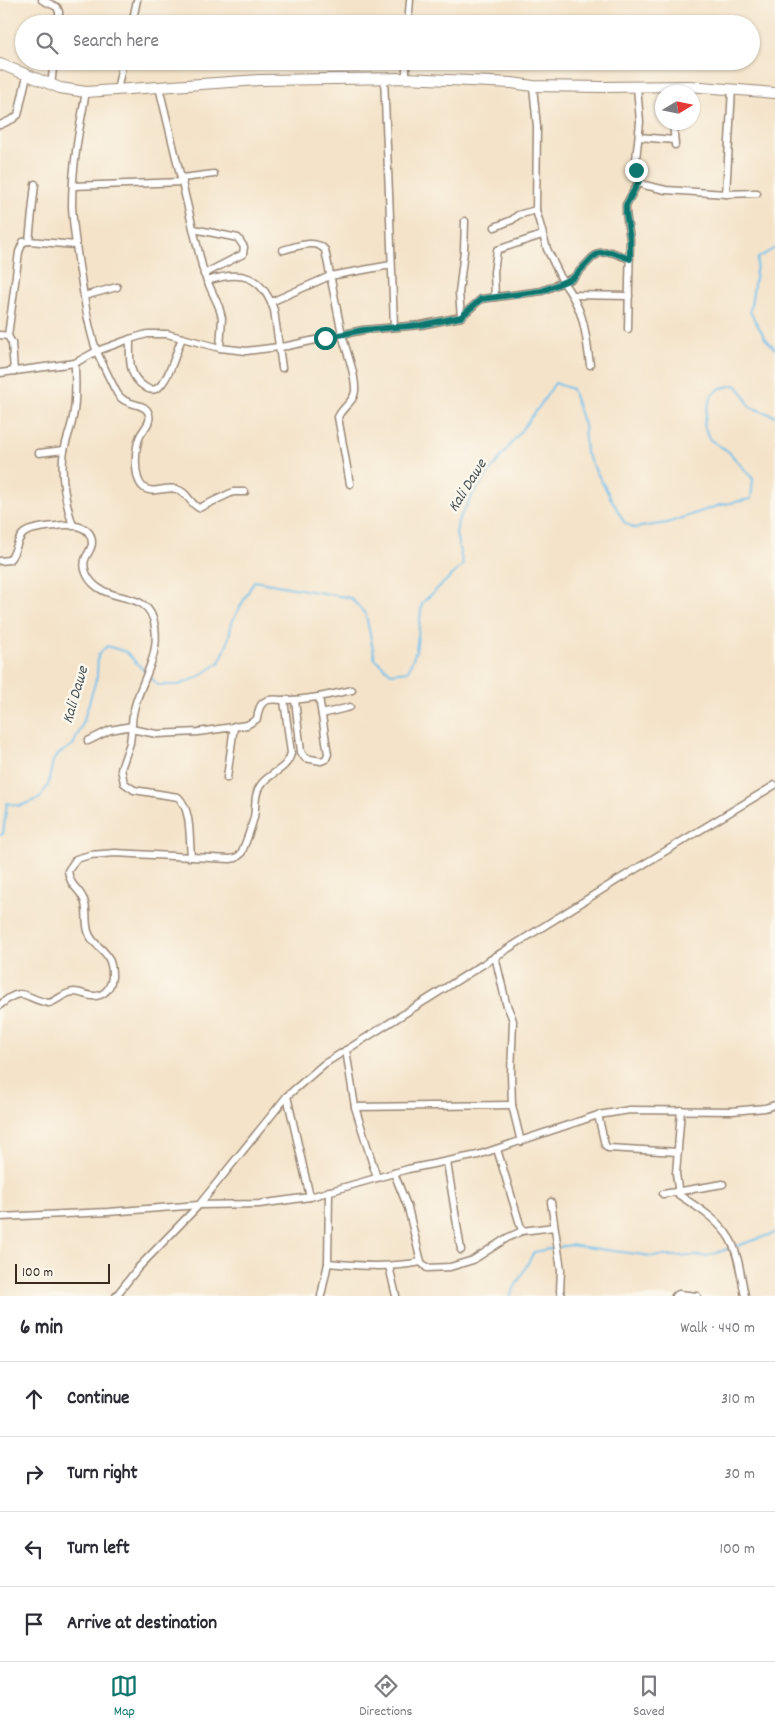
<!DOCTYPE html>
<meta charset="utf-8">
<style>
:root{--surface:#fff;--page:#f2f2f3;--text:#2b2b33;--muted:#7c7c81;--line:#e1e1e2;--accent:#0f766e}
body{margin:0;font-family:Dekko,sans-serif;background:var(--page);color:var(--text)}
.compass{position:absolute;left:655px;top:85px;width:45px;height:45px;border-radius:50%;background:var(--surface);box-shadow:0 1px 4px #0004;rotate:80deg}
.scale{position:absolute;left:15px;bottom:12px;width:95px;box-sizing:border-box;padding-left:5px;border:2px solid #3b2a1e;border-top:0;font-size:14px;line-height:18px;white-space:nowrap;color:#3b2a1e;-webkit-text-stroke:4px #fbf7ec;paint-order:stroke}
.stop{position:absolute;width:15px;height:15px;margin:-11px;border:4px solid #0f766e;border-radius:50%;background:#fff}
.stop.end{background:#0f766e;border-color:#fff;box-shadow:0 1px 5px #0008}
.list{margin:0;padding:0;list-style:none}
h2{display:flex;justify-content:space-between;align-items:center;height:65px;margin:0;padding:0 20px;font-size:21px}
h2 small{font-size:16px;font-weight:400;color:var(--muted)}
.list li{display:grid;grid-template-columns:32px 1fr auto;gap:15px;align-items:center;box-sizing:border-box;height:75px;padding:0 20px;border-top:1px solid var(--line)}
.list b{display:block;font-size:19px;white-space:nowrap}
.list em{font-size:16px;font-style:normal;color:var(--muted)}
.icon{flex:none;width:28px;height:28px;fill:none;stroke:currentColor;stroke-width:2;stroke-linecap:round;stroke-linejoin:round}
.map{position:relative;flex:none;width:775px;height:1296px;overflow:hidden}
.search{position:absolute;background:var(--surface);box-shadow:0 1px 4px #0004;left:15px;right:15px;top:15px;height:55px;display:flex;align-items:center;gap:12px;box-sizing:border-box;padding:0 18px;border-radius:28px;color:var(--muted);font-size:19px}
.sheet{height:365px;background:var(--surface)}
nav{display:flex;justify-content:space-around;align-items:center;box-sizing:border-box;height:70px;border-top:1px solid var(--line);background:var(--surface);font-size:14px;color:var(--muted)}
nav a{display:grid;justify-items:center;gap:2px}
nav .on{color:var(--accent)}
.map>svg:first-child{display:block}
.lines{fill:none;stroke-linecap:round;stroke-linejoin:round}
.stream{stroke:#70bfeb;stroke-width:2}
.minor-casing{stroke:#988674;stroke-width:9}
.primary-casing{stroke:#988674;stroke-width:12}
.minor{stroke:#fff;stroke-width:6}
.primary{stroke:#fff;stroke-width:10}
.route{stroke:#0f766e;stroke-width:6}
.labels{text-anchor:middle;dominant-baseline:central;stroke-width:5;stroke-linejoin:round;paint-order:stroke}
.water-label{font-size:16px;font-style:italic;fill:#4b575c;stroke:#fbf7ec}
</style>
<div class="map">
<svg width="775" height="1296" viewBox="0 0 775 1296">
<rect width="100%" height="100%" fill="#fbf7ec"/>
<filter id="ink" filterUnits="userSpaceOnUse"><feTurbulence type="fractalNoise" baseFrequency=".02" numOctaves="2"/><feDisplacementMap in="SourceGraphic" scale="10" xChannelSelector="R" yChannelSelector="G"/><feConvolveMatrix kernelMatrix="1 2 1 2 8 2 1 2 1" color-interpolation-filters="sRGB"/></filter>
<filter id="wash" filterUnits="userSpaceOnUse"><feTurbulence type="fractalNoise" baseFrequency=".0096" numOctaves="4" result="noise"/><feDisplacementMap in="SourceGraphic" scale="20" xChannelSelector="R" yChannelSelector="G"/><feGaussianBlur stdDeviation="1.12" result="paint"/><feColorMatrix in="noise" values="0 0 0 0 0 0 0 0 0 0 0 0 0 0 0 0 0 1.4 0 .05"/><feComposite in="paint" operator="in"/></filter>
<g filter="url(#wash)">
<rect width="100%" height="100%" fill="#f4e3c9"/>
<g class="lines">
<g class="stream">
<path d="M 775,248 L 758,258 L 750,312 L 765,338 L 775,349"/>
<path d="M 0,835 L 3,834 L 7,803 L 20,806 L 40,798 L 48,785 L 53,761 L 58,754 L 73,745 L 83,723 L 97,676 L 98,655 L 107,646 L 126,652 L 158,685 L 179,685 L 198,677 L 219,663 L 227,645 L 232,622 L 254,581 L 351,598 L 366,615 L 375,659 L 391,673 L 408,671 L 416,651 L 422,603 L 463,565 L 456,534 L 458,521 L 473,494 L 539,407 L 555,383 L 572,389 L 584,425 L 586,453 L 624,522 L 634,528 L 667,523 L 720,505 L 751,499 L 753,479 L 729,452 L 709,439 L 704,425 L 707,409 L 712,395 L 721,388 L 736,385 L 744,395 L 750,407 L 775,416"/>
<path d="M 560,1247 L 570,1245 L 651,1256 L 707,1256 L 775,1233"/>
<path d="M 510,1296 L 534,1252 L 555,1248"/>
</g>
</g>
</g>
<g filter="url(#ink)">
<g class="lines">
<defs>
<g id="minor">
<path d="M 42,0 L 57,7 L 59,12 L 59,24"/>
<path d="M 132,24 L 137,0"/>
<path d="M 408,24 L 410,0"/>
<path d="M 384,78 C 388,161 391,243 394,326"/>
<path d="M 406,78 L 406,61"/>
<path d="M 51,85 L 54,61"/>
<path d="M 159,87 L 204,274 L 219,307 L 222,318 L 220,348"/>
<path d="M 637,87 L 640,122 L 635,169 L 639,181 L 644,185 L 666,190 L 726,194 L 757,193"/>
<path d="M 117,91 L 123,61"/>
<path d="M 86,92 C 79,129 72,168 72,206 C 73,226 76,246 79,266 C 84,294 87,325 97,352 C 103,365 110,380 117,393 C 125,407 144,402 148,412 C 153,421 144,428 140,436 C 135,447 133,478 143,487 C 152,495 165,486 176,489 C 188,492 189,503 199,508 L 233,492 L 245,492"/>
<path d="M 673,122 L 675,145"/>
<path d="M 0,125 L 13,119 L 18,115 L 27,75"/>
<path d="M 639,137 L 674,140"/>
<path d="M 182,178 L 214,174"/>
<path d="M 73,186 L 183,182"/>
<path d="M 726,194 L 732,89"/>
<path d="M 495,227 L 512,220 L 518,215 L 536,210"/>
<path d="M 194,229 L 238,238 L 244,247 L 243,254 L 204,274"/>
<path d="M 29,241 L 76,245"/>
<path d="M 283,250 C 295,247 316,238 325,250 C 331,278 336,306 342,334 C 346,351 356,374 355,391 C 354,402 343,406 338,417 L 350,484"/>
<path d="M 207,281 C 240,270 261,274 274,310 L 282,368"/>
<path d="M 572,295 L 629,296"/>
<path d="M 84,296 L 117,287"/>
<path d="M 495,297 L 494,272 L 497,250 L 542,235"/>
<path d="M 271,302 L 330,276 L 391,265"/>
<path d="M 461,317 L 459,293 L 464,251 L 465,221"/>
<path d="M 628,329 L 630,239 L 626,213 L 626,205 L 639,181"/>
<path d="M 0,335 L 8,336 L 12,343 L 14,371"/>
<path d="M 8,336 L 19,252 L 23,242 L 29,241 L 35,184"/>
<path d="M 130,339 C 130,357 127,376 145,387 C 149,390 154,391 159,387 C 171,375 175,354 182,338"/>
<path d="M 590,365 C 585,329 585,312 563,282 L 573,278 L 592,258 L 599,253 L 611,252 L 630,259"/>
<path d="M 0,373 L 75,363 L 97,351 L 130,339 L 147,334 L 167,334 L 220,348 L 246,351 L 287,346 L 363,330 L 421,325 L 461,317 L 481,299 L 542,291 L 563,282 L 547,249 L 536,210 L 537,127 L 533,86"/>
<path d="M 39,453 L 64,450"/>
<path d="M 73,526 C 66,504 61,481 63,458 C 64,444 71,430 73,417 C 77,398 75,381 75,363"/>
<path d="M 0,561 L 9,560 C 17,553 15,542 23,534 C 30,528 46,527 56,526 C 69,524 92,524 92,543 C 92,548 88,553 86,557 C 81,568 88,580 97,587 C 118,603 150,591 155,627 C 161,663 132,691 132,726"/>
<path d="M 295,700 L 301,752 L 305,758 L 321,761 L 326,759 L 328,754 L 319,697"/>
<path d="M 322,714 L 350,707"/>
<path d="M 131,729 L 157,734 L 198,732 L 247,725 L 257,719 C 258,713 259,705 264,702 C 269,698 277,700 283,700 C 307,700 329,695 352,690"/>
<path d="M 88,741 L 110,730 L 132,726 L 130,743 L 121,769 L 124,783 L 134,790 L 178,797 C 192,810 189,839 191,856"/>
<path d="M 227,778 L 234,726"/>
<path d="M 495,956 L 506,1003 L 511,1015 L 513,1021 L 511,1074 L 512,1105 L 521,1142"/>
<path d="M 0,1005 C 24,984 24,999 49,1003 C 57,1001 65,992 74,992 C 83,992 91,999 100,995 C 108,992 111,985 112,977 C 113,947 93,950 88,931 C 85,921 88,910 84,900 C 79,887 71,889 68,871 L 76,859 L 90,855 L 115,853 L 230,859 L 236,858 L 241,854 C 246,842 251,829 254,817 C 256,807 254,794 260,786 C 269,772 287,771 291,753 L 284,700"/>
<path d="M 346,1050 L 355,1107 L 377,1178"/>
<path d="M 287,1096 L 310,1197"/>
<path d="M 355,1107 L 512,1105"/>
<path d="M 681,1110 L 676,1174 L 679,1195 C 697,1207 718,1219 730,1239 C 739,1255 741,1278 745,1296"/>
<path d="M 598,1115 L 605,1145 L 608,1148 L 678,1152"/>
<path d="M 497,1149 L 522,1231"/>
<path d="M 447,1162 L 461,1250"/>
<path d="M 394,1173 L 408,1208 L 421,1262 L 427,1268 L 450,1267 L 473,1260 L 507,1238 L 522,1231 L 554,1227"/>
<path d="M 663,1194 L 723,1184"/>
<path d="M 551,1202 L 561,1270 L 560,1291 L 562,1296"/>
<path d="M 0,1217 L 108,1212 L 199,1205 L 259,1204 L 310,1197 L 408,1169 L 478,1155 L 598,1115 L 630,1110 L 732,1111 L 765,1108 L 775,1105"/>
<path d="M 328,1263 C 359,1266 390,1268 421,1262"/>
<path d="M 389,1266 L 396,1296"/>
<path d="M 116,1296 L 138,1268 L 199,1205 L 287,1096 L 324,1064 L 616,881 L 775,785"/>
<path d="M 321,1296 L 328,1263 L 329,1191"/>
<path d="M 675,1296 L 679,1294 L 697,1296"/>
</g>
<path id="primary" d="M 0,64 L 60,88 L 86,92 L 259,80 L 406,78 L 512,83 L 533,86 L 603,87 L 689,86 L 775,93"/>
</defs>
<use href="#minor" class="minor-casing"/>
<use href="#primary" class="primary-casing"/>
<use href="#minor" class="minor"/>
<use href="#primary" class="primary"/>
</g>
</g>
<g class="lines" filter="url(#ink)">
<path class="route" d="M 325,338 L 363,330 L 421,325 L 461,317 L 481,299 L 542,291 L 573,278 L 592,258 L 599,253 L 611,252 L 630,259 L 630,239 L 626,213 L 626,205 L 639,181 L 636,170"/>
</g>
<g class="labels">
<g class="water-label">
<text transform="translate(468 486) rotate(-58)">Kali Dawe</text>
<text transform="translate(76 695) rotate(-74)">Kali Dawe</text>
</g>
</g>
</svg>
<svg class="compass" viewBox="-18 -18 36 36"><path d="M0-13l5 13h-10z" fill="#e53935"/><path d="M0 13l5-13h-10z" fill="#7c7c81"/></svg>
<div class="scale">100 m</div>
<div class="stop" style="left:325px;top:338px"></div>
<div class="stop end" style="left:636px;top:170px"></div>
<div class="search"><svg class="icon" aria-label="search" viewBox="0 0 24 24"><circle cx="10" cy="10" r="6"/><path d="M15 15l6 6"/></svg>Search here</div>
</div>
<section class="sheet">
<h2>6 min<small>Walk · 440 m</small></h2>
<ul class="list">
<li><svg class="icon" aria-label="ahead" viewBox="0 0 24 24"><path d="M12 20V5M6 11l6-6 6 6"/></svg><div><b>Continue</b></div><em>310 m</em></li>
<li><svg class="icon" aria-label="right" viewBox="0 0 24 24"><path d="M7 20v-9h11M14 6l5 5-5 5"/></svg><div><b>Turn right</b></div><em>30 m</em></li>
<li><svg class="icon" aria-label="left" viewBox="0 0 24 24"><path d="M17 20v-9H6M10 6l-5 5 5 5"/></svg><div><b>Turn left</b></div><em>100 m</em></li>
<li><svg class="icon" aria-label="arrive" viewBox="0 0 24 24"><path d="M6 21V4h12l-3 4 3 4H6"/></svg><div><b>Arrive at destination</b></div></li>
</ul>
</section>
<nav>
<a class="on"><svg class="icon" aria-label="map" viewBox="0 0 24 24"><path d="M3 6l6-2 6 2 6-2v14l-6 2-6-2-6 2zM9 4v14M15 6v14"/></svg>Map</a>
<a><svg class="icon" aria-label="directions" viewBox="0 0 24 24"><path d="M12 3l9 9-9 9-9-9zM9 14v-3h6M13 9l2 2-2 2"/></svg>Directions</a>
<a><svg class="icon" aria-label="saved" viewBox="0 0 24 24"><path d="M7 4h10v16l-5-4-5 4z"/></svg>Saved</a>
</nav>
